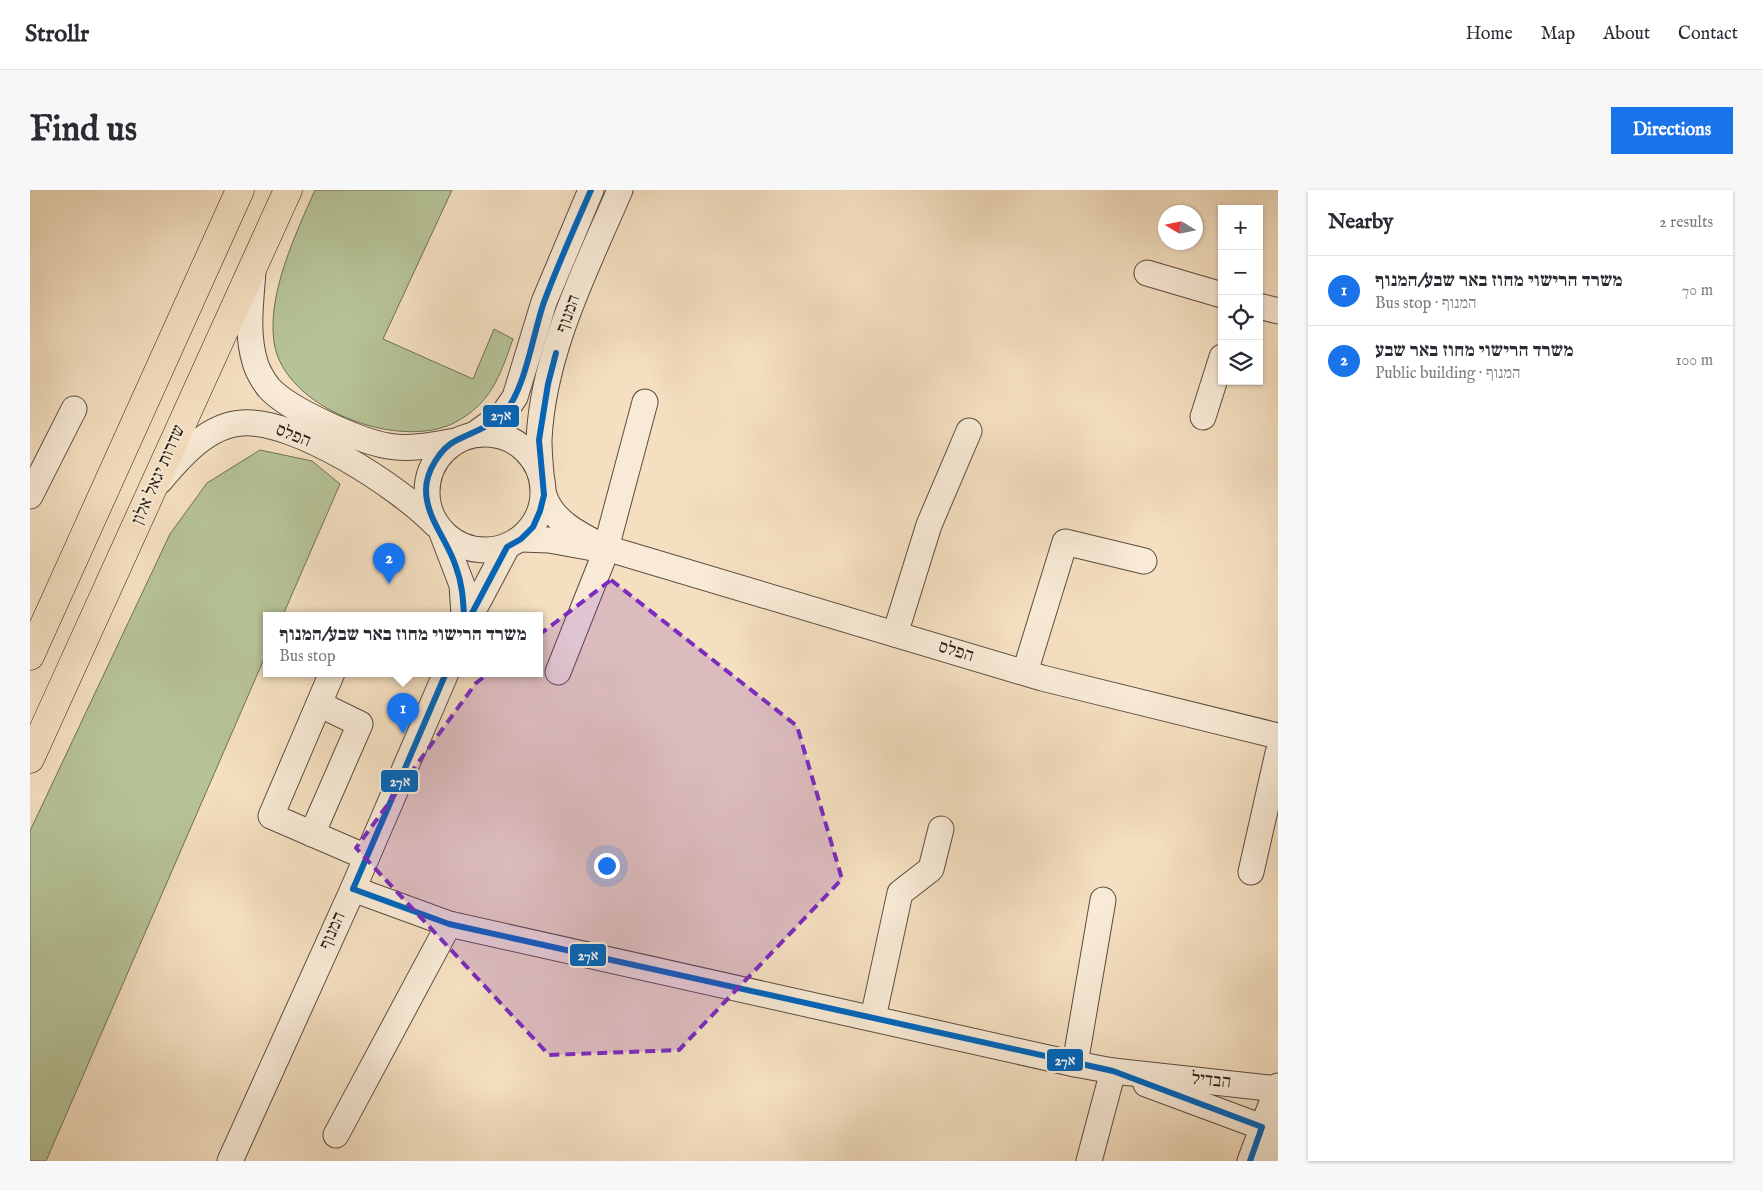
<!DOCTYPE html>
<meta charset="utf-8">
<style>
:root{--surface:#fff;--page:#f7f7f7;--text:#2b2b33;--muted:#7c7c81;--line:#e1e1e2;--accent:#1a73e8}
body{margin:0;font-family:"IM FELL English","Frank Ruhl Libre",serif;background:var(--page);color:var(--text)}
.controls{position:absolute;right:15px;top:15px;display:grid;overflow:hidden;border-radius:0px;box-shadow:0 1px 4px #0004}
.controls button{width:45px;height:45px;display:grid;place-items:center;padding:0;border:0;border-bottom:1px solid var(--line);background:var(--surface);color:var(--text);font:25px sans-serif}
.compass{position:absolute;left:1128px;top:15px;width:45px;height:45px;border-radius:50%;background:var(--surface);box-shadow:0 1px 4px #0004;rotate:280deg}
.you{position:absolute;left:576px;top:675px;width:18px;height:18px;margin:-12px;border:4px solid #fff;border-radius:50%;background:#1a73e8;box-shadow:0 0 0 8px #1a73e833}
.badge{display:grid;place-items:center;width:32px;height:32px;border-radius:50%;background:var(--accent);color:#fff;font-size:16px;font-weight:700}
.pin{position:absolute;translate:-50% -41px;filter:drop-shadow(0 1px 2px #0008)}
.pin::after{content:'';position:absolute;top:26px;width:18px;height:15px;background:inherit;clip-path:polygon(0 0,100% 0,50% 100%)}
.popup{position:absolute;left:233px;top:422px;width:280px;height:65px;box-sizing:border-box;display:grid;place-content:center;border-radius:0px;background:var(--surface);filter:drop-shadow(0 1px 4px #0005);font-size:16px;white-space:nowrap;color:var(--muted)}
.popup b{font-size:19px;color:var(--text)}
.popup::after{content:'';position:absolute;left:50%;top:100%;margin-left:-10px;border:10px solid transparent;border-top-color:var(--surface)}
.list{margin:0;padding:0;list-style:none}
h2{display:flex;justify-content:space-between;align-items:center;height:65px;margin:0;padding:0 20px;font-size:21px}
h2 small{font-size:16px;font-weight:400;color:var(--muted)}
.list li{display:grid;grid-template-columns:32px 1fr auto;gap:15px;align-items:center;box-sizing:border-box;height:70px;padding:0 20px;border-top:1px solid var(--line)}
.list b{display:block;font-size:19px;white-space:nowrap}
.list p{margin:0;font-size:16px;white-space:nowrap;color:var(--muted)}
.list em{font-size:16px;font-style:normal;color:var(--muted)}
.icon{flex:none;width:28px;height:28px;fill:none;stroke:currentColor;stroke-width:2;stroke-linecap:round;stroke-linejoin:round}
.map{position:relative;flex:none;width:1248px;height:971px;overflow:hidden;border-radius:0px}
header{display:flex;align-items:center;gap:30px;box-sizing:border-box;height:70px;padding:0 25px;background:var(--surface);border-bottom:1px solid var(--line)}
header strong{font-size:24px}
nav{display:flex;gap:28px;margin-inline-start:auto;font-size:18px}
.intro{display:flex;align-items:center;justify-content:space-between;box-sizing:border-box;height:120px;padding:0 30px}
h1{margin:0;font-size:35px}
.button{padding:12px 22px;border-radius:0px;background:var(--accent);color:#fff;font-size:18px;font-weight:700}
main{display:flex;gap:30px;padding:0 30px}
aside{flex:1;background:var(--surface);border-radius:0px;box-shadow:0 1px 4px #0004}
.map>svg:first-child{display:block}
.green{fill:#b6c397;stroke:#6f6f56}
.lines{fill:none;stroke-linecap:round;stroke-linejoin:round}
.minor-casing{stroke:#5b4c3f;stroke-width:27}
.highway-casing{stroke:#281b14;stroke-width:29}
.minor{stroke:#f8ead6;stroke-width:25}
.highway{stroke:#f4dfc0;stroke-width:28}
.bus-1-casing{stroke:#f8ead6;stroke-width:10}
.bus-1{stroke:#0065bd;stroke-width:6}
.marked{fill:#7b2cbf;fill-opacity:0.2;stroke:#7b2cbf;stroke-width:4;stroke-dasharray:10 6;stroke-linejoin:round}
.labels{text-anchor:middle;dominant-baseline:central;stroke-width:4;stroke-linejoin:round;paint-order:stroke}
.street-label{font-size:18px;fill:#281b14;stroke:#f8ead6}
.line-badge{stroke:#f8ead6;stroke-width:2}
.badge-label{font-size:14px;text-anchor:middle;font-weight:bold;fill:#fff}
</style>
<header>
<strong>Strollr</strong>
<nav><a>Home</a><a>Map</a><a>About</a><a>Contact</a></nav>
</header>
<div class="intro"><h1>Find us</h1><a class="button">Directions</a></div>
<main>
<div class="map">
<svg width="1248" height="971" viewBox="0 0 1248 971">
<rect width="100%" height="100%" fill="#f4dfc0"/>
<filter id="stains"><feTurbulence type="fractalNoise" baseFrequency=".004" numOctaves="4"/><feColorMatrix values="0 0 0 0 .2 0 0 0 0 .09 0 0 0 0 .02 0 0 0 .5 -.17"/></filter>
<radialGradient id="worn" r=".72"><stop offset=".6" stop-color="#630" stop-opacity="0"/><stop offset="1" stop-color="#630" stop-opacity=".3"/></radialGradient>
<g class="green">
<path d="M 285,0 L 422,0 L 353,149 L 443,189 L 464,139 L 483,149 C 470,185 462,213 424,233 C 368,261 253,218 244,152 C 237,104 266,43 285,0 Z"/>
<path d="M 230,260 L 282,271 L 310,294 L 253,425 L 237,425 L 237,462 L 16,971 L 0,971 L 0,641 L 140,344 L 177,293 Z"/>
</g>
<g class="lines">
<defs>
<g id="minor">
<path d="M 223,81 C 221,111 216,143 225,172 C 227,180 234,192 239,198 C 259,220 329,251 358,256 C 380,260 403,255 425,251"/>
<path d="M 1117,83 L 1192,105"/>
<path d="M 1229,116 L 1248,121"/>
<path d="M 1173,227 L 1192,167"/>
<circle cx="455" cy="302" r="58"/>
<path d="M 445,244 L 474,223 L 485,207 L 514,112 L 561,0"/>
<path d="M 511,284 C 510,273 509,261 509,250 C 513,162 556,79 590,0"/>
<path d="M 130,291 C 151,266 178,235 212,233 C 265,229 369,297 405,334"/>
<path d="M 514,305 C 522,332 552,346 576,358 L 1012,488 L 1248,546"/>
<path d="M 0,306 L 44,219"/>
<path d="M 412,343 L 432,395 L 434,425"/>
<path d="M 491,349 L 519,350 L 563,358"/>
<path d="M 576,358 L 615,212"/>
<path d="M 441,425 L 477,357"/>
<path d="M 865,444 L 899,335 L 939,241"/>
<path d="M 528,482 L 576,361"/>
<path d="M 995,482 L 1035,352 L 1114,371"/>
<path d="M 302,483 L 241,626 L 336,667"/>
<path d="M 282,644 L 330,534 L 289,514"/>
<path d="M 1221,682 L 1248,563"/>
<path d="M 323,699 L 419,734 L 1045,874 L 1083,881 L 1248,899"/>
<path d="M 843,828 L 870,703 L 901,679 L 911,639"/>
<path d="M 1045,874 L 1073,710"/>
<path d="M 1116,894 L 1232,937 L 1248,940"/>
<path d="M 306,945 L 419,734"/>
<path d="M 200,971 L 323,699 L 416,483"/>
<path d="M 1059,971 L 1083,881"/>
<path d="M 1220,971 L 1248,896"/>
<path d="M 1242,971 L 1248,960"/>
</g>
<g id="highway">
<path d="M 0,466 L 210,0"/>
<path d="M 0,569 L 258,0"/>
</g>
</defs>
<use href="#minor" class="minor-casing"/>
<use href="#highway" class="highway-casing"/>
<use href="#minor" class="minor"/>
<use href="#highway" class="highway"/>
<defs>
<g id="bus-1">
<path d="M 434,425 C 433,408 432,393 426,377 C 418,351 396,328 396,300 C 396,282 410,258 427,250 C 443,242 462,236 475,222 C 496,197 503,143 514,112 C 528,74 545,37 561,0"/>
<path d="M 441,425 L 477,357 L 491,349 L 503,337 L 510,321 L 514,305 L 509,250 L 518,194 L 526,163"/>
<path d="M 323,699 L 419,734 L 1083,881 L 1232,937 L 1220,971"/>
<path d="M 323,699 L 416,483"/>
</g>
</defs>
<use href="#bus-1" class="bus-1-casing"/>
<use href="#bus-1" class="bus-1"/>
</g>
<path class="marked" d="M 581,390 L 767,536 L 812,689 L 649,860 L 519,865 L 326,658 L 446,493 Z"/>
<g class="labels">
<g class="street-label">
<text transform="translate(539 124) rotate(-70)">המנוף</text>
<text transform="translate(263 246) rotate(22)">הפלס</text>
<text transform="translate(129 285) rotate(-66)">שדרות יגאל אלון</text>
<text transform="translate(926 462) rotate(17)">הפלס</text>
<text transform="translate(303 741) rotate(-66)">המנוף</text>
<text transform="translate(1181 891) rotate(6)">הבדיל</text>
</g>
</g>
<g class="line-badge">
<rect x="452" y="214" width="38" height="24" rx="5" fill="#0065bd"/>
<rect x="350" y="579" width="39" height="24" rx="5" fill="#0065bd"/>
<rect x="539" y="753" width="38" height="24" rx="5" fill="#0065bd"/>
<rect x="1016" y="858" width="38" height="24" rx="5" fill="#0065bd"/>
</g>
<g class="badge-label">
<text x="471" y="230">27א</text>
<text x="370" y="596">27א</text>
<text x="558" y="770">27א</text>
<text x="1035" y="875">27א</text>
</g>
<rect width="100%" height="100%" filter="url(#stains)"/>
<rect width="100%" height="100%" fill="url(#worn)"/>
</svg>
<div class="controls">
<button>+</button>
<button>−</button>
<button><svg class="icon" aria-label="locate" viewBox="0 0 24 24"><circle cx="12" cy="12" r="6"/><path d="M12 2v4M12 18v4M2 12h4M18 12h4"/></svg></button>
<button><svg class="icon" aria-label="layers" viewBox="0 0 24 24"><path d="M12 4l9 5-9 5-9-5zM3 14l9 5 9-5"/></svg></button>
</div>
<svg class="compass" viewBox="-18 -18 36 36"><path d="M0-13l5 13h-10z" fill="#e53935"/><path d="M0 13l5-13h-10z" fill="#7c7c81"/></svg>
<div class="you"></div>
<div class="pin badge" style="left:373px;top:544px">1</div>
<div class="popup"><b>משרד הרישוי מחוז באר שבע/המנוף</b>Bus stop</div>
<div class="pin badge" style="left:359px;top:394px">2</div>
</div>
<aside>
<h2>Nearby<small>2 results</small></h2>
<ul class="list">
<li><span class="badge">1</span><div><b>משרד הרישוי מחוז באר שבע/המנוף</b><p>Bus stop · המנוף</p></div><em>70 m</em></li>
<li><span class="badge">2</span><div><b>משרד הרישוי מחוז באר שבע</b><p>Public building · המנוף</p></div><em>100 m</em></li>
</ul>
</aside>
</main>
